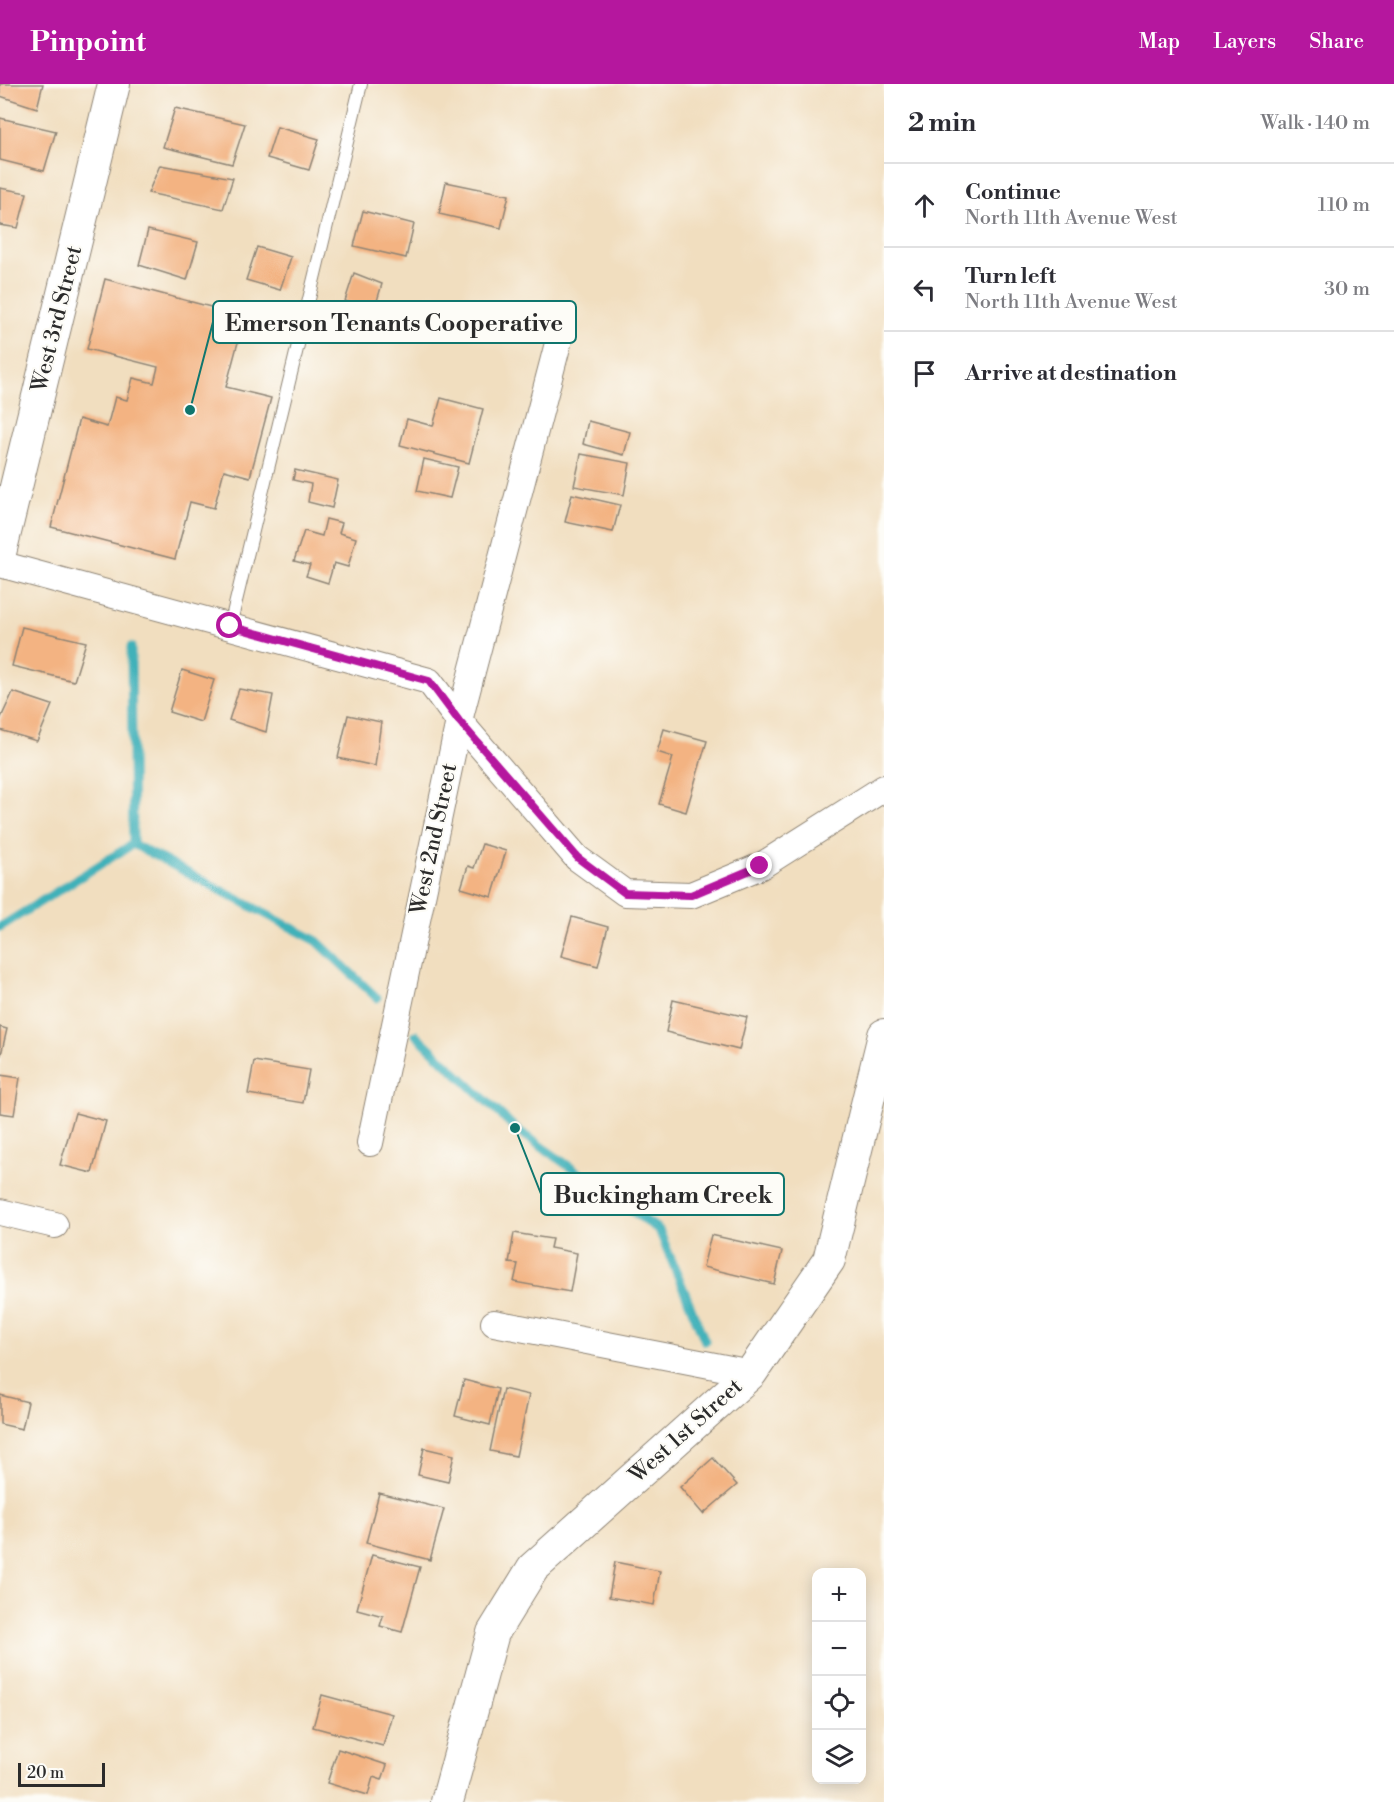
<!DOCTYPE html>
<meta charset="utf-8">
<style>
:root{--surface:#fff;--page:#f2f2f3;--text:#2b2b33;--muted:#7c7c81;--line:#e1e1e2;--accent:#b5179e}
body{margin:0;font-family:"Libre Bodoni",serif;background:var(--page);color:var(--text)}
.controls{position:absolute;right:18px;bottom:18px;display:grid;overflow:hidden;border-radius:12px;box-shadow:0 3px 15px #0003}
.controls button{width:54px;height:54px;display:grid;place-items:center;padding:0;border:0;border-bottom:2px solid var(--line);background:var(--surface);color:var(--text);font:30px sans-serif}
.scale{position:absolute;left:18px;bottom:15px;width:87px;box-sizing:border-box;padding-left:6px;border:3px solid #2b2b2b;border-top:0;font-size:16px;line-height:21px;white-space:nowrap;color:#2b2b2b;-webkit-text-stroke:4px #fdfcf7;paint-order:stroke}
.stop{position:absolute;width:18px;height:18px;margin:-14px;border:4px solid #b5179e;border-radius:50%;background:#fff}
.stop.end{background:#b5179e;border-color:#fff;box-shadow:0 2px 6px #0008}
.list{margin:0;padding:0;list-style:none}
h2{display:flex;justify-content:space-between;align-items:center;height:78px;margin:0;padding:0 24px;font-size:26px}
h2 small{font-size:20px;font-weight:400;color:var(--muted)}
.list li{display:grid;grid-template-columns:39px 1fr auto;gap:18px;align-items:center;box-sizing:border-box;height:84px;padding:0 24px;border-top:2px solid var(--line)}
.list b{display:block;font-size:22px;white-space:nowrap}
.list p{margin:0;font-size:20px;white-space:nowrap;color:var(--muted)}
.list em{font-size:20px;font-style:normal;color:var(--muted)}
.icon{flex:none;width:33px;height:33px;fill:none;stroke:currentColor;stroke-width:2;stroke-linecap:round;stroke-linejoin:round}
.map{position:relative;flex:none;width:884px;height:1718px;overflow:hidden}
header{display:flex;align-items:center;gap:36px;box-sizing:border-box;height:84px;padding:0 30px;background:var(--accent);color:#fff}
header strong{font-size:28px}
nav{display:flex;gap:33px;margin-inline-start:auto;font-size:21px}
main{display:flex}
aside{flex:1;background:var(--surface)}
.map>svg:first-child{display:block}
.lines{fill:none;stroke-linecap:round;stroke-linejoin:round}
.stream{stroke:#41b1b9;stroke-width:9}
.building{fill:#f3b382}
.service-casing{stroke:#8e8475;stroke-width:14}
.minor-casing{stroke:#8e8475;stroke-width:28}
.tertiary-casing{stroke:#8e8475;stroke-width:34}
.service{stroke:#fff;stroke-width:12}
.minor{stroke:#fff;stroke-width:26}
.tertiary{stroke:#fff;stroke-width:32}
.route{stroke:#b5179e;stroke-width:8}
.labels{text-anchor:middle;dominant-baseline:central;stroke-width:4.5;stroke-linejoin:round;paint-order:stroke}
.street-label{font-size:22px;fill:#2b2b2b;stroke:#fdfcf7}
.leader{fill:none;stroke:#0f766e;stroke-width:2}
.callout-dot{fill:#0f766e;stroke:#fdfcf7;stroke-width:2}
.callout{fill:#fdfcf7;stroke:#0f766e;stroke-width:2}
.callout-label{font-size:24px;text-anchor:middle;font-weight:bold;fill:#2b2b2b}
</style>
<header>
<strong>Pinpoint</strong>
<nav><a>Map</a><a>Layers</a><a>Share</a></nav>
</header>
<main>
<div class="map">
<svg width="884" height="1718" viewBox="0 0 884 1718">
<rect width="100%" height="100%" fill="#fdfcf7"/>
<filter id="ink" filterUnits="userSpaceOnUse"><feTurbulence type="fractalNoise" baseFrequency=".0167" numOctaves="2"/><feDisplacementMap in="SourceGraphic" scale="12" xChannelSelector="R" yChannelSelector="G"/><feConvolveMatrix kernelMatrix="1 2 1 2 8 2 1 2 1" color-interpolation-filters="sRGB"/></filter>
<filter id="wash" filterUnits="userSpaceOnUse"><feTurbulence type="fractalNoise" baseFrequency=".008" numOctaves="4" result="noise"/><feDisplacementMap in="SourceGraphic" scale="24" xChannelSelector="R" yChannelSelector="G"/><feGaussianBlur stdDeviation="1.35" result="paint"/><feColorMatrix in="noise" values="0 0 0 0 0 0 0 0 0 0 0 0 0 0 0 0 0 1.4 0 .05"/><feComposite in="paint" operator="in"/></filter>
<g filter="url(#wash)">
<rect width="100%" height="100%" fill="#f1debf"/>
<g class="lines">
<g class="stream">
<path d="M 131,563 L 133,760"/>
<path d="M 0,843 L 133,760 L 317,857 L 377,914"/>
<path d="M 416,951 L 515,1044 L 659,1146 L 705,1257"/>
</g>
</g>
<g id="blocks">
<g class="building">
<path d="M 0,0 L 43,0 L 37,24 L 0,12 Z"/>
<path d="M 175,24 L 245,40 L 232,80 L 163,63 Z"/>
<path d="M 0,34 L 56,47 L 44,87 L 0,76 Z"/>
<path d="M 277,43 L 319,55 L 309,86 L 267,74 Z"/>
<path d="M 160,81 L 233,94 L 223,125 L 148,109 Z"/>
<path d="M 446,98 L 509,111 L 501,144 L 439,130 Z"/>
<path d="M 0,104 L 27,109 L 18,144 L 0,141 Z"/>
<path d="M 363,127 L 414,140 L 406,174 L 354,162 Z"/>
<path d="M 148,146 L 198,158 L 187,196 L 139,181 Z"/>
<path d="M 257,163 L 291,173 L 280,206 L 246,196 Z"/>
<path d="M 354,189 L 382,200 L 374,227 L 345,217 Z"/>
<path d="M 105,195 L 245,232 L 226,303 L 271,314 L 250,393 L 224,386 L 214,424 L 190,418 L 175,475 L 51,443 L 79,335 L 107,343 L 115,313 L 127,316 L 133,294 L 154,299 L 158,283 L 87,265 Z"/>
<path d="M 441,314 L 483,325 L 469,379 L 400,361 L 407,335 L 433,342 Z"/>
<path d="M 588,337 L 630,348 L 624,371 L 583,360 Z"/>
<path d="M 581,370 L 630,379 L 624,411 L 574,402 Z"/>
<path d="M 424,375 L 458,383 L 450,414 L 417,407 Z"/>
<path d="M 295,386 L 338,396 L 332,424 L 308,418 L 311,400 L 293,396 Z"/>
<path d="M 572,410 L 620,421 L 613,448 L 565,438 Z"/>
<path d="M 326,435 L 342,439 L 339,449 L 356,454 L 348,483 L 334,479 L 328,499 L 306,492 L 310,481 L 294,477 L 304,447 L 322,452 Z"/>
<path d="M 22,543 L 86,558 L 74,597 L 12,582 Z"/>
<path d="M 182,586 L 214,596 L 201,638 L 169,628 Z"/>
<path d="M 239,605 L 273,611 L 266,648 L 229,636 Z"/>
<path d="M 13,608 L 52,621 L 37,657 L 0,646 L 0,636 Z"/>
<path d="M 348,631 L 381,638 L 375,682 L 338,674 Z"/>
<path d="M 664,645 L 707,657 L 686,728 L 659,720 L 673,673 L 657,668 Z"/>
<path d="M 482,760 L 506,767 L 492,813 L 461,804 L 468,782 L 474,784 Z"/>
<path d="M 572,833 L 608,843 L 598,882 L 561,872 Z"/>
<path d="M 673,916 L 747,933 L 739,966 L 666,948 Z"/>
<path d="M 0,943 L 7,945 L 1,971 L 0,971 Z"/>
<path d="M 254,977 L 309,986 L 303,1019 L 248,1010 Z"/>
<path d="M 0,991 L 20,994 L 14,1031 L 0,1029 Z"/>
<path d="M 75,1029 L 106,1037 L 92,1089 L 60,1081 Z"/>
<path d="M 514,1149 L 552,1155 L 550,1164 L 577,1169 L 570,1208 L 514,1198 L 518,1180 L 509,1179 Z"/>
<path d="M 711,1151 L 782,1167 L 774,1200 L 703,1183 Z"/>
<path d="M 464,1296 L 498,1305 L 490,1341 L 455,1332 Z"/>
<path d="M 503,1305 L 529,1311 L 516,1372 L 490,1367 Z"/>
<path d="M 0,1311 L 28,1318 L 22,1345 L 0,1340 Z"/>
<path d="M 424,1364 L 454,1371 L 448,1398 L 418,1391 Z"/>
<path d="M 713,1374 L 737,1401 L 703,1430 L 680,1403 Z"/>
<path d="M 379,1409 L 444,1425 L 430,1476 L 366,1459 Z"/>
<path d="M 372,1471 L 420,1483 L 402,1548 L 380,1542 L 383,1532 L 357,1525 Z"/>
<path d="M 615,1478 L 660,1487 L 654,1521 L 609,1513 Z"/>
<path d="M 322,1611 L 392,1630 L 383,1662 L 313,1643 Z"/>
<path d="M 338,1665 L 387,1681 L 382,1696 L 373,1693 L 368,1711 L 327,1699 Z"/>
</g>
</g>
</g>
<g filter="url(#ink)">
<use href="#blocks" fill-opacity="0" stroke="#8e8475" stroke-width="1.5"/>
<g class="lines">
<defs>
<path id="service" d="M 230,542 L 361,0"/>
<g id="minor">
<path d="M 0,480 L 429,597 L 459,637 L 577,774 L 625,809 L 691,811 L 761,782 L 884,704"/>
<path d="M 370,1059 L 459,637 L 562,244"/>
<path d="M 0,1128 L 55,1141"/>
<path d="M 494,1239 L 751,1289"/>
</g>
<g id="tertiary">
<path d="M 0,469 L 114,0"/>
<path d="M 447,1718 L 493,1549 L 533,1484 L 751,1289 L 829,1176 L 884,951"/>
</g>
</defs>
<use href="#service" class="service-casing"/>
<use href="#minor" class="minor-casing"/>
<use href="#tertiary" class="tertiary-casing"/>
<use href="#service" class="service"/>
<use href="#minor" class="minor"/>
<use href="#tertiary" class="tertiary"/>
</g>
</g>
<g class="lines" filter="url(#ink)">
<path class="route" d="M 230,542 L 429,597 L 459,637 L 578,774 L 625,809 L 691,811 L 760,782"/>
</g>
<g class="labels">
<g class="street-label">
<text transform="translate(57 235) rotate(-76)">West 3rd Street</text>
<text transform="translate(434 755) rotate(-78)">West 2nd Street</text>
<text transform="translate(686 1347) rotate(-42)">West 1st Street</text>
</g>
</g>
<path class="leader" d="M190 326L213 238M515 1044L541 1110"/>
<g class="callout-dot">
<circle cx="190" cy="326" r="6"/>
<circle cx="515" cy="1044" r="6"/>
</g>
<g class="callout">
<rect x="213" y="217" width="363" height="42" rx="6"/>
<rect x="541" y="1089" width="243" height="42" rx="6"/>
</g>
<g class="callout-label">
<text x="394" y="247">Emerson Tenants Cooperative</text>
<text x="663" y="1119">Buckingham Creek</text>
</g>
</svg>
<div class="controls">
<button>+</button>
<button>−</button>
<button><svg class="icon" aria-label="locate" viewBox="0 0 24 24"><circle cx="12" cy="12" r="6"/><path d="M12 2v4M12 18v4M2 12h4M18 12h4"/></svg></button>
<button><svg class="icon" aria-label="layers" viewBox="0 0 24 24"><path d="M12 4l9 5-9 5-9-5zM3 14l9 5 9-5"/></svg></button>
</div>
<div class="scale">20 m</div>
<div class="stop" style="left:230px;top:542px"></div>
<div class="stop end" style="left:760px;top:782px"></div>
</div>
<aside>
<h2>2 min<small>Walk · 140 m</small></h2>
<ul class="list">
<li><svg class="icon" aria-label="ahead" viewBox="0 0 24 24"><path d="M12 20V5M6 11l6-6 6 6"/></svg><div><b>Continue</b><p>North 11th Avenue West</p></div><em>110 m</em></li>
<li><svg class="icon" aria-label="left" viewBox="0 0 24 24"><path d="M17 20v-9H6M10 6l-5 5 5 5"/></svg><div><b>Turn left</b><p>North 11th Avenue West</p></div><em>30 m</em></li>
<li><svg class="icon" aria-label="arrive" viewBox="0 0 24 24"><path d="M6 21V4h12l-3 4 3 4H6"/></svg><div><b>Arrive at destination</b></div></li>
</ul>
</aside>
</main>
